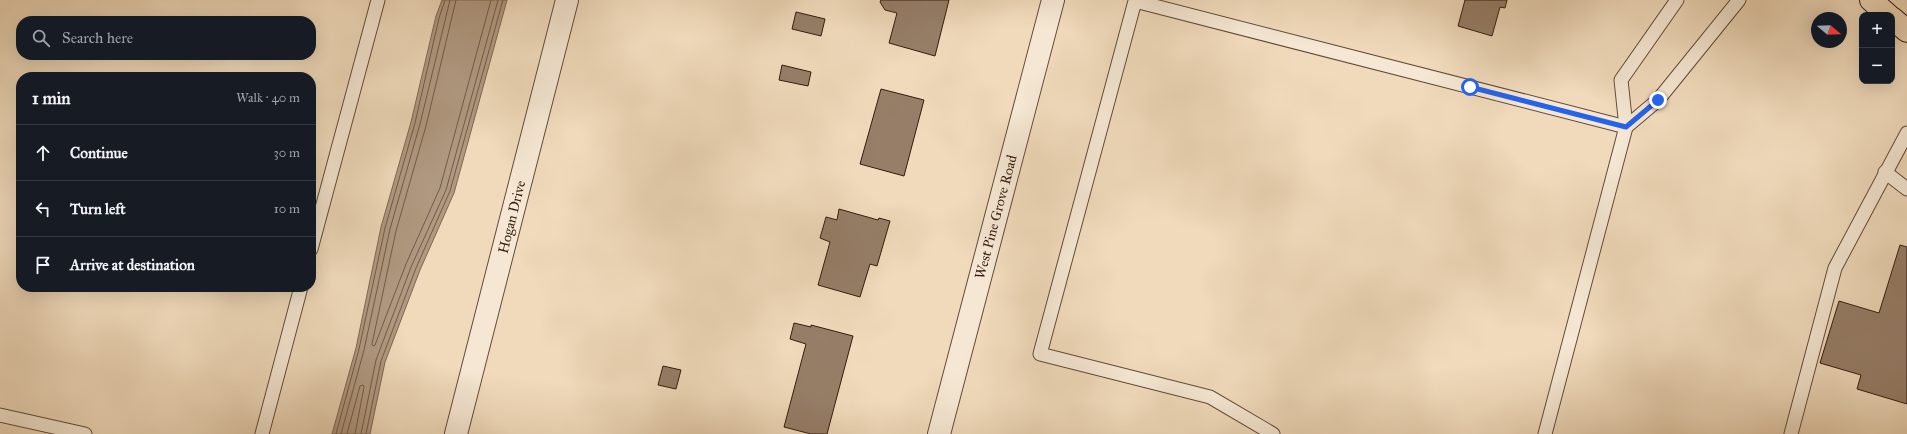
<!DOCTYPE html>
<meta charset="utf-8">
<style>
:root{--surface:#171b24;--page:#242831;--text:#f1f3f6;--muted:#9ea1a6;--line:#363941}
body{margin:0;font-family:"IM FELL Great Primer",serif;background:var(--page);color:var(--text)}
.controls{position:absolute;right:12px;top:12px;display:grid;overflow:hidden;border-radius:8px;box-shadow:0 4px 16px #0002}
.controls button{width:36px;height:36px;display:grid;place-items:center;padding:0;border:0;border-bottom:1px solid var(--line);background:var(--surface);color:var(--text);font:20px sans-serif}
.compass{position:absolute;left:1811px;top:12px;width:36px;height:36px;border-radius:50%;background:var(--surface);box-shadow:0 4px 16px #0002;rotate:109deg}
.stop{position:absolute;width:12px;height:12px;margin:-9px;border:3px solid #2563eb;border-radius:50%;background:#fff}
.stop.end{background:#2563eb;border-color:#fff;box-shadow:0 1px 4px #0008}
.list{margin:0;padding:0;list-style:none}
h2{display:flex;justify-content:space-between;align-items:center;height:52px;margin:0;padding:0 16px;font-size:17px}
h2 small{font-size:13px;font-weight:400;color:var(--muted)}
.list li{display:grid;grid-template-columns:26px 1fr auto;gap:12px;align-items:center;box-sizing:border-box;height:56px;padding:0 16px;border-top:1px solid var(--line)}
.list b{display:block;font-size:15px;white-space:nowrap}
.list em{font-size:13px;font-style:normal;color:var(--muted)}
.icon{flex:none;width:22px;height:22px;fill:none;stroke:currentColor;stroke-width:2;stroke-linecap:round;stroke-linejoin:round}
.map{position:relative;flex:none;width:1907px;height:434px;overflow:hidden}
.search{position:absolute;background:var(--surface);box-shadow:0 4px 16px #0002;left:16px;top:16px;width:300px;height:44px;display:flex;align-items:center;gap:10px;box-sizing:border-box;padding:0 14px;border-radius:16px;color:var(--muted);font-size:15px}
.panel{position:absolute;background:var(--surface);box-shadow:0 4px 16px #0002;left:16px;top:72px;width:300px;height:220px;border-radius:16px}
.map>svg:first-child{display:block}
.water{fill:#b09981;stroke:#7e6753}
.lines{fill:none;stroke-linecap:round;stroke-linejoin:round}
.shore{stroke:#725a48;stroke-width:1}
.building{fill:#967e68;stroke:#341b0f}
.lane-casing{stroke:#634b3a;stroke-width:15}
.street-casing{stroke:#634b3a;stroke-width:24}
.primary-casing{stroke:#341b0f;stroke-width:24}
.lane{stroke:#f5e7d3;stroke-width:13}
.street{stroke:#f5e7d3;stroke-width:22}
.primary{stroke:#f0dabb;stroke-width:22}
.route{stroke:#2563eb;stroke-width:5}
.labels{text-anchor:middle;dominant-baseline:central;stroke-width:3;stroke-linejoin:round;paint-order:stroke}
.street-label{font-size:14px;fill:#341b0f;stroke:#f5e7d3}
</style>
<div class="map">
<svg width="1907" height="434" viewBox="0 0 1907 434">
<rect width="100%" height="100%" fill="#f0dabb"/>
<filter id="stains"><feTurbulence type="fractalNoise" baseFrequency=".005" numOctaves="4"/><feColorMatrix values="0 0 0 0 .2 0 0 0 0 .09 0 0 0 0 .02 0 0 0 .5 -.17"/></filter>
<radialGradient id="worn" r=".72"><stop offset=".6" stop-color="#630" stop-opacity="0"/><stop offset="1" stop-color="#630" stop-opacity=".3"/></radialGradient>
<path class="water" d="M 442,0 L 507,0 L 454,193 L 420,270 L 385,362 L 370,434 L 332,434 L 356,348 L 381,227 L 411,122 L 436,16 Z"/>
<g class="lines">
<g class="shore">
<path d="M 456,0 L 426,126 L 396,231 L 372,344 L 373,346 L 375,345 L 406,264 L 440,188 L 491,0"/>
<path d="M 336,434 L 359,349 L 385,228 L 415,123 L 439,18 L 445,0"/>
<path d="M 341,434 L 364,350 L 390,229 L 420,124 L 450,0"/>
<path d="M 347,434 L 360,386 L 363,385 L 364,387 L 355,434"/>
<path d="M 361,434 L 376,360 L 411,267 L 446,190 L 498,0"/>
<path d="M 366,434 L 381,361 L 416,268 L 450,191 L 503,0"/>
</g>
</g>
<g class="building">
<path d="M 881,0 L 949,0 L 935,56 L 889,43 L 897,13 L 885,10 L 880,2 Z"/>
<path d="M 1465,0 L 1507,0 L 1505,8 L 1500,7 L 1492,36 L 1458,26 Z"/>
<path d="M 796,12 L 825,19 L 821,36 L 792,29 Z"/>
<path d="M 782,65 L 811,72 L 808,86 L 779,80 Z"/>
<path d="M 881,89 L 924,100 L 904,176 L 860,164 Z"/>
<path d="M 839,209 L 878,220 L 879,218 L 890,221 L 877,266 L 870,264 L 860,297 L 818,285 L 830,242 L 820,238 L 826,217 L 837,220 Z"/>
<path d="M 1900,245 L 1907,247 L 1907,404 L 1857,389 L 1861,375 L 1820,363 L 1839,301 L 1879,313 Z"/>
<path d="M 794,323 L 811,327 L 811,325 L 853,336 L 827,434 L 811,434 L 784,427 L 806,344 L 790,339 Z"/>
<path d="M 663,366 L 681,370 L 676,389 L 658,385 Z"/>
</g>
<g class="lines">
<defs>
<g id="lane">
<path d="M 1626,127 L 1658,100 L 1739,0"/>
<path d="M 1885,172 L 1907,189"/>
<path d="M 311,249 L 378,0"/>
<path d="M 0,415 L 85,434"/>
<path d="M 262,434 L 301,287"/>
<path d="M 1273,434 L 1210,397 L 1040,354 L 1135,1 L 1626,127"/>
<path d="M 1545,434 L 1626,127 L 1621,80 L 1677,0"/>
<path d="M 1791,434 L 1835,268 L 1907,133"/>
</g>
<g id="street">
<path d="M 456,434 L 567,0"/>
<path d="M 939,434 L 1053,0"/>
</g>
<g id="primary">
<path d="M 1871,0 L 1888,15"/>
<path d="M 1892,18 L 1907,31"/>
</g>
</defs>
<use href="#lane" class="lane-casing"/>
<use href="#street" class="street-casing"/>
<use href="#primary" class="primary-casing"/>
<use href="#lane" class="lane"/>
<use href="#street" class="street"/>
<use href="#primary" class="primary"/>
</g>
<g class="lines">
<path class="route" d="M 1470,87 L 1626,127 L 1658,100"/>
</g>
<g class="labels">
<g class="street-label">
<text transform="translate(512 217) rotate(-76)">Hogan Drive</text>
<text transform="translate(996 217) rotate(-75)">West Pine Grove Road</text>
</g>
</g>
<rect width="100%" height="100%" filter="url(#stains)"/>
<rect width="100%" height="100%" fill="url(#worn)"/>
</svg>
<div class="controls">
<button>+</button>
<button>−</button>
</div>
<svg class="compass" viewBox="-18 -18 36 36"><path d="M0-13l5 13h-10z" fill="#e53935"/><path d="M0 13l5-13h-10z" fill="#9ea1a6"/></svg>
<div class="stop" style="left:1470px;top:87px"></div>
<div class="stop end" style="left:1658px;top:100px"></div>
<div class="search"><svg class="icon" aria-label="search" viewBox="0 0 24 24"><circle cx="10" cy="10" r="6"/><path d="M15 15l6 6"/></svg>Search here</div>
<section class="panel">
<h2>1 min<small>Walk · 40 m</small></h2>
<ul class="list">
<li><svg class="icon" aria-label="ahead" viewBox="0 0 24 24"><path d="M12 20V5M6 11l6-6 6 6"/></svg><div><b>Continue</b></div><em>30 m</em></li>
<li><svg class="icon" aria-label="left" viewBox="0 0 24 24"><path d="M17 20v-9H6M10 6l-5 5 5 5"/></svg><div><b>Turn left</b></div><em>10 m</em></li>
<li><svg class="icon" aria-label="arrive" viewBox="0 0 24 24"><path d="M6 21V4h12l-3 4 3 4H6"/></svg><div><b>Arrive at destination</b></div></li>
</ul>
</section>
</div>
